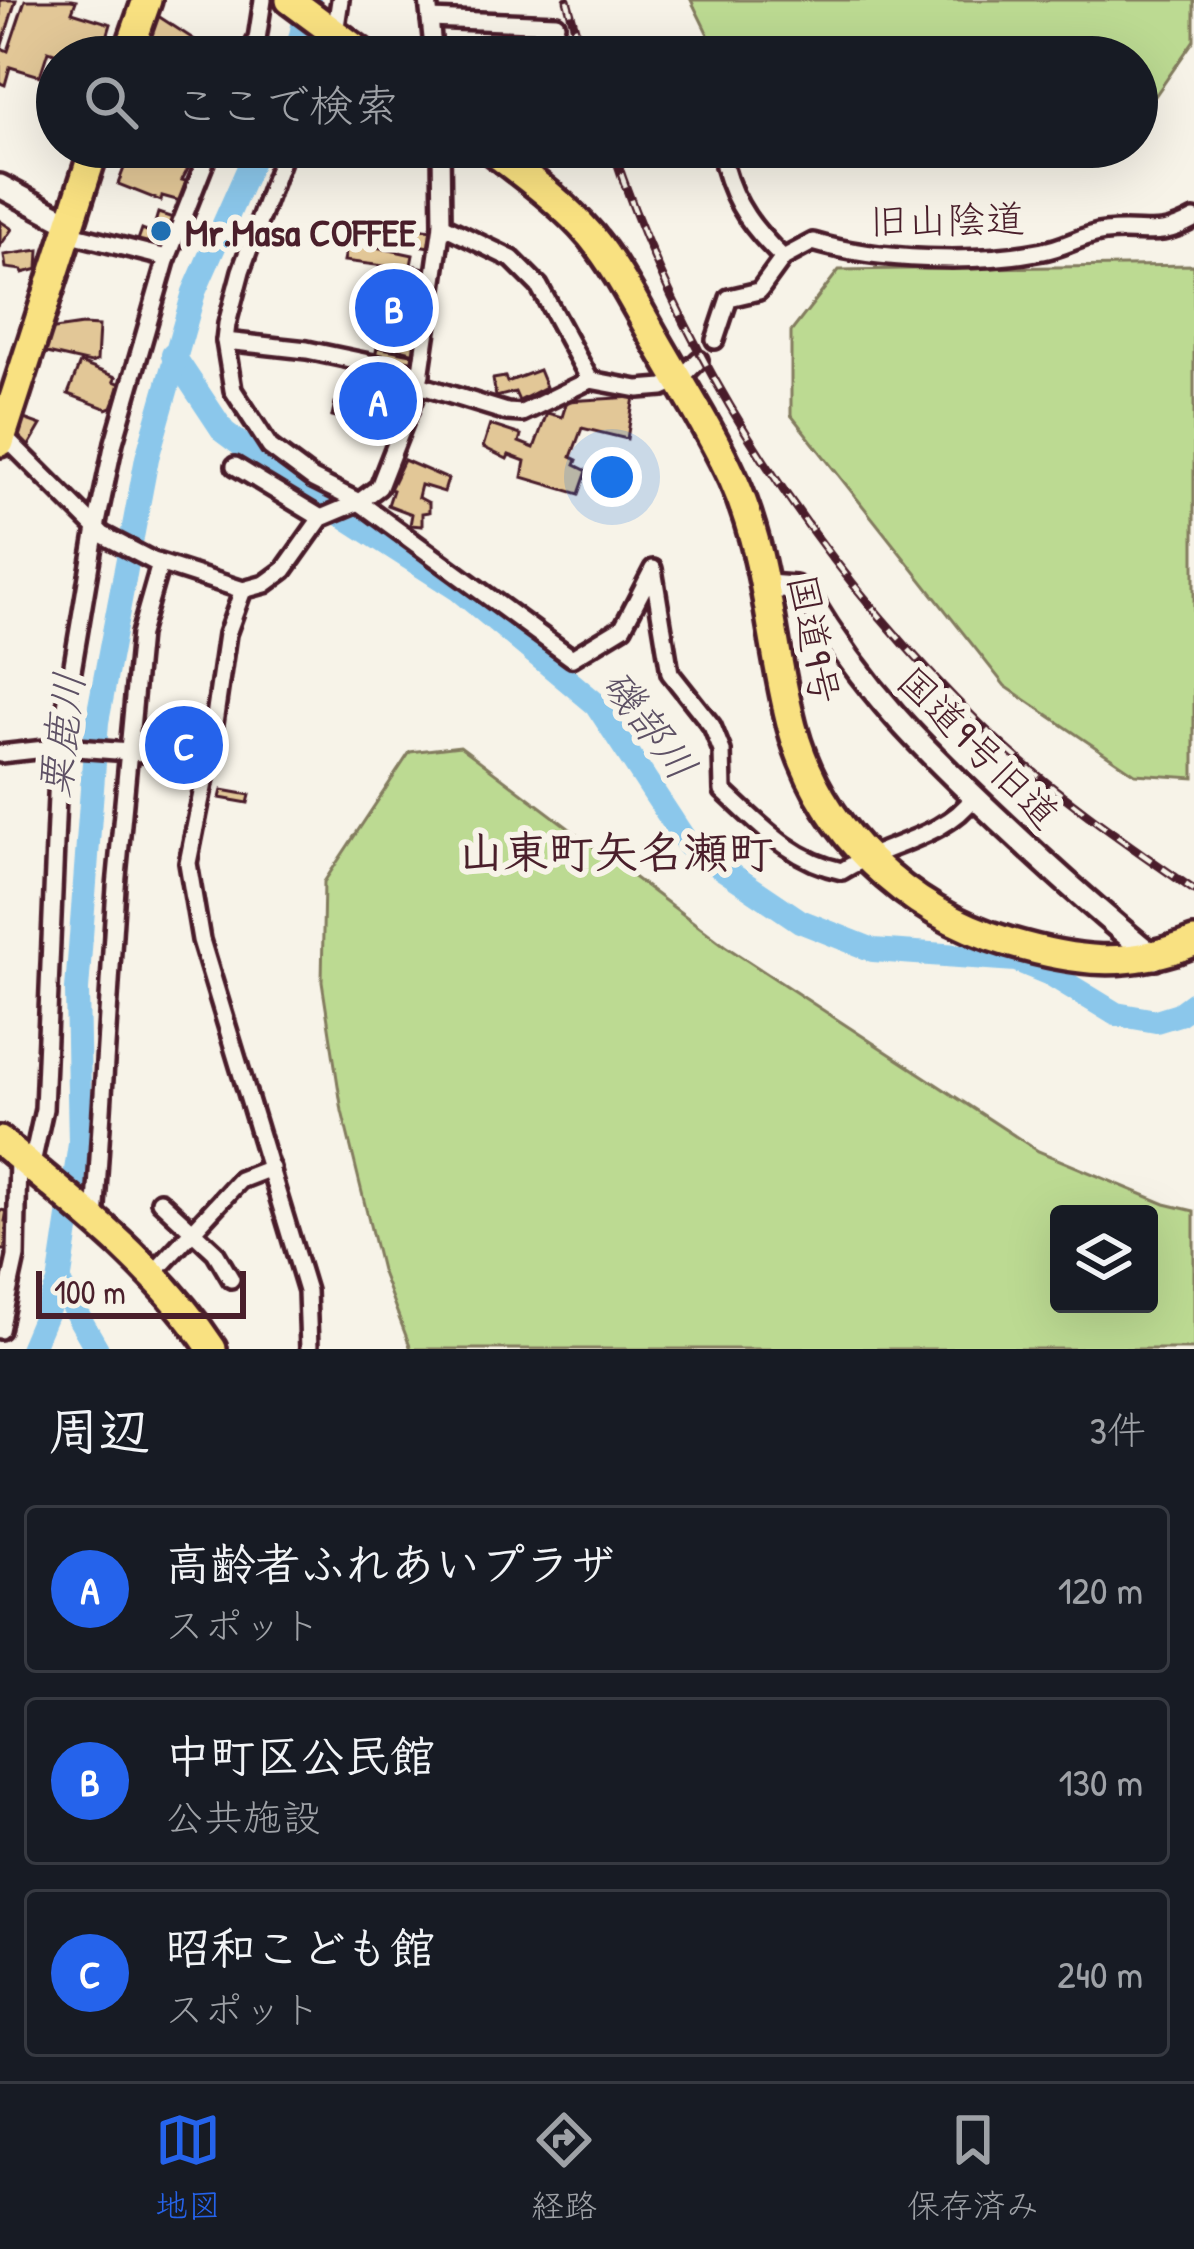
<!DOCTYPE html>
<html lang="ja">
<meta charset="utf-8">
<style>
:root{--surface:#171b24;--page:#242831;--text:#f1f3f6;--muted:#9ea1a6;--line:#363941;--accent:#2563eb}
body{margin:0;font-family:"Patrick Hand","Klee One",sans-serif;background:var(--page);color:var(--text)}
.controls{position:absolute;right:36px;bottom:36px;display:grid;overflow:hidden;border-radius:12px;box-shadow:0 12px 48px #0002}
.controls button{width:108px;height:108px;display:grid;place-items:center;padding:0;border:0;border-bottom:3px solid var(--line);background:var(--surface);color:var(--text);font:60px sans-serif}
.scale{position:absolute;left:36px;bottom:30px;width:210px;box-sizing:border-box;padding-left:12px;border:6px solid #4a1f2b;border-top:0;font-size:33px;line-height:42px;white-space:nowrap;color:#4a1f2b;-webkit-text-stroke:9px #f7f3e8;paint-order:stroke}
.you{position:absolute;left:612px;top:477px;width:42px;height:42px;margin:-30px;border:9px solid #fff;border-radius:50%;background:#1a73e8;box-shadow:0 0 0 18px #1a73e833}
.badge{display:grid;place-items:center;width:78px;height:78px;border-radius:50%;background:var(--accent);color:#fff;font-size:39px;font-weight:700}
.pin{position:absolute;translate:-50% -50%;border:6px solid #fff;box-shadow:0 3px 12px #0006}
.list{margin:0;padding:0;list-style:none}
h2{display:flex;justify-content:space-between;align-items:center;height:156px;margin:0;padding:0 48px;font-size:51px}
h2 small{font-size:39px;font-weight:400;color:var(--muted)}
.list li{display:grid;grid-template-columns:78px 1fr auto;gap:36px;align-items:center;box-sizing:border-box;height:168px;margin:0 24px 24px;padding:0 24px;border:3px solid var(--line);border-radius:12px}
.list b{display:block;font-size:45px;white-space:nowrap}
.list p{margin:0;font-size:39px;white-space:nowrap;color:var(--muted)}
.list em{font-size:39px;font-style:normal;color:var(--muted)}
.icon{flex:none;width:66px;height:66px;fill:none;stroke:currentColor;stroke-width:2;stroke-linecap:round;stroke-linejoin:round}
.map{position:relative;flex:none;width:1194px;height:1349px;overflow:hidden}
.search{position:absolute;background:var(--surface);box-shadow:0 12px 48px #0002;left:36px;right:36px;top:36px;height:132px;display:flex;align-items:center;gap:30px;box-sizing:border-box;padding:0 42px;border-radius:66px;color:var(--muted);font-size:45px}
.sheet{height:732px;background:var(--surface)}
nav{display:flex;justify-content:space-around;align-items:center;box-sizing:border-box;height:168px;border-top:3px solid var(--line);background:var(--surface);font-size:33px;color:var(--muted)}
nav a{display:grid;justify-items:center;gap:6px}
nav .on{color:var(--accent)}
.map>svg:first-child{display:block}
.green{fill:#bcda92;stroke:#837c5e;stroke-width:3;fill-rule:evenodd}
.lines{fill:none;stroke-linecap:round;stroke-linejoin:round}
.river{stroke:#8bc7eb;stroke-width:24}
.building{fill:#e2c797;stroke:#4a1f2b;stroke-width:3}
.street-casing{stroke:#4a1f2b;stroke-width:24}
.secondary-casing{stroke:#4a1f2b;stroke-width:30}
.highway-casing{stroke:#4a1f2b;stroke-width:36}
.street{stroke:#f7f3e8;stroke-width:15}
.secondary{stroke:#f7f3e8;stroke-width:21}
.highway{stroke:#f9e181;stroke-width:27}
.rail-casing{stroke:#4a1f2b;stroke-width:9}
.rail{stroke:#f7f3e8;stroke-width:4.5;stroke-dasharray:14;stroke-linecap:butt}
.poi-dot{fill:#1f6fb2;stroke:#f7f3e8;stroke-width:4.5}
.labels{text-anchor:middle;dominant-baseline:central;stroke-width:12;stroke-linejoin:round;paint-order:stroke}
.street-label{font-size:39px;fill:#4a1f2b;stroke:#f7f3e8}
.poi-label{font-size:39px;font-weight:bold;fill:#4a1f2b;stroke:#f7f3e8;text-anchor:start}
.water-label{font-size:42px;font-style:italic;fill:#5e5165;stroke:#f7f3e8}
.quarter-label{font-size:45px;font-weight:bold;fill:#4a1f2b;stroke:#f7f3e8}
</style>
<div class="map">
<svg width="1194" height="1349" viewBox="0 0 1194 1349">
<rect width="100%" height="100%" fill="#f7f3e8"/>
<filter id="ink" filterUnits="userSpaceOnUse"><feTurbulence type="fractalNoise" baseFrequency=".00833" numOctaves="2"/><feDisplacementMap in="SourceGraphic" scale="24" xChannelSelector="R" yChannelSelector="G"/><feConvolveMatrix kernelMatrix="1 2 1 2 8 2 1 2 1" color-interpolation-filters="sRGB"/></filter>
<g filter="url(#ink)">
<g class="green">
<path d="M 691,0 L 1194,0 L 1194,40 L 1137,122 L 1137,57 L 719,57 Z"/>
<path d="M 1194,265 L 1194,778 L 1135,774 L 1005,686 L 791,415 L 791,332 L 839,270 Z"/>
<path d="M 460,746 L 725,946 L 1038,1151 L 1165,1204 L 1194,1211 L 1194,1349 L 411,1349 L 381,1270 L 342,1111 L 322,982 L 324,882 L 410,752 ZM 1149,1214 L 1149,1304 L 1059,1304 L 1059,1214 Z"/>
</g>
<g class="lines">
<g class="river">
<path d="M 296,57 L 309,0"/>
<path d="M 173,355 L 224,432 L 293,483 L 459,590 L 596,704 L 689,846 L 800,921 L 873,950 L 1016,960 L 1052,975 L 1116,1014 L 1156,1021 L 1179,1014 L 1194,1003"/>
<path d="M 59,1283 L 97,1349"/>
<path d="M 31,1349 L 59,1283 L 80,1144 L 77,990 L 97,722 L 147,458 L 194,292 L 258,147"/>
</g>
</g>
<g class="building">
<path d="M 0,0 L 16,0 L 1,48 L 8,51 L 25,0 L 71,0 L 76,1 L 72,12 L 111,24 L 101,57 L 67,57 L 48,51 L 40,76 L 10,67 L 5,85 L 0,83 Z"/>
<path d="M 158,16 L 218,55 L 217,57 L 171,57 L 148,42 Z"/>
<path d="M 132,147 L 164,147 L 178,152 L 176,160 L 190,165 L 182,180 L 186,181 L 180,201 L 162,196 L 161,201 L 118,184 Z"/>
<path d="M 158,213 L 173,218 L 162,251 L 137,243 L 142,229 L 152,233 Z"/>
<path d="M 0,221 L 12,229 L 0,246 Z"/>
<path d="M 388,224 L 407,227 L 405,242 L 386,238 Z"/>
<path d="M 410,227 L 432,230 L 429,247 L 407,243 Z"/>
<path d="M 348,241 L 413,255 L 411,265 L 430,269 L 425,293 L 380,284 L 384,266 L 344,261 Z"/>
<path d="M 39,250 L 38,269 L 23,273 L 22,270 L 6,268 L 4,255 Z"/>
<path d="M 365,294 L 422,308 L 419,322 L 368,310 L 362,306 Z"/>
<path d="M 389,318 L 421,326 L 418,340 L 386,331 Z"/>
<path d="M 82,325 L 99,326 L 97,361 L 91,363 L 43,352 L 48,330 Z"/>
<path d="M 367,327 L 418,340 L 415,353 L 363,339 Z"/>
<path d="M 377,347 L 416,355 L 413,370 L 374,361 Z"/>
<path d="M 80,363 L 116,377 L 114,381 L 121,384 L 112,407 L 107,409 L 68,394 Z"/>
<path d="M 539,370 L 546,387 L 519,401 L 515,392 L 496,397 L 493,379 L 505,377 L 507,382 Z"/>
<path d="M 383,372 L 408,379 L 392,432 L 332,416 L 335,403 L 354,406 L 356,395 L 375,399 Z"/>
<path d="M 634,397 L 627,439 L 582,428 L 571,457 L 577,460 L 575,465 L 587,471 L 579,494 L 522,477 L 525,461 L 509,455 L 507,459 L 483,447 L 490,425 L 521,435 L 519,442 L 534,448 L 547,413 L 562,417 L 567,401 Z"/>
<path d="M 24,419 L 41,425 L 27,449 L 16,439 Z"/>
<path d="M 404,460 L 448,479 L 444,492 L 421,485 L 418,497 L 429,503 L 429,512 L 422,513 L 422,526 L 410,525 L 412,514 L 388,505 L 393,490 L 390,489 Z"/>
<path d="M 168,739 L 201,743 L 199,750 L 168,747 Z"/>
<path d="M 222,790 L 250,795 L 248,803 L 220,798 Z"/>
<path d="M 0,1210 L 7,1211 L 5,1221 L 10,1222 L 8,1251 L 0,1249 Z"/>
</g>
<g class="lines">
<defs>
<g id="street">
<path d="M 428,0 L 434,57"/>
<path d="M 430,19 L 556,24"/>
<path d="M 247,57 L 257,39 L 263,0"/>
<path d="M 324,57 L 335,33 L 340,0"/>
<path d="M 286,147 L 241,271 L 227,324 L 225,341 L 233,390 L 270,447 L 313,479 L 359,502 L 572,658 L 623,627 L 653,569 L 670,673 L 712,726 L 722,751 L 723,791 C 759,824 792,861 842,871 C 884,844 945,838 974,797"/>
<path d="M 724,166 C 735,206 754,230 783,258"/>
<path d="M 442,225 L 512,259 L 539,286 L 590,380"/>
<path d="M 67,233 L 167,258"/>
<path d="M 715,340 L 729,298 L 759,291 L 783,258 L 813,242 C 877,261 977,264 1043,251 C 1064,248 1084,234 1105,232 C 1146,227 1154,241 1194,219"/>
<path d="M 225,341 L 307,350 L 421,374"/>
<path d="M 419,385 L 507,412 L 522,413 L 590,380 L 638,389 L 663,387 L 679,380 L 699,360"/>
<path d="M 2,434 L 103,535 L 153,561 L 243,590 L 265,584 L 284,570 L 321,518 L 359,502 L 379,487 L 419,385 L 442,225 L 441,147"/>
<path d="M 235,466 L 321,518"/>
<path d="M 243,590 L 227,634 L 209,758 L 188,863 L 201,940 L 307,1291 L 309,1349"/>
<path d="M 0,754 L 63,747 L 209,758"/>
<path d="M 31,1168 L 44,1109 L 59,748 L 96,528 L 114,442 L 166,261 L 211,147"/>
<path d="M 160,1201 L 215,1252 L 231,1279"/>
<path d="M 95,1222 L 116,887 L 140,634 L 160,564"/>
<path d="M 153,1274 L 240,1180 L 271,1168"/>
<path d="M 0,1330 L 16,1257 L 18,1156"/>
</g>
<g id="secondary">
<path d="M 0,186 L 70,223"/>
<path d="M 767,586 L 795,588 L 807,595 C 865,692 921,747 1003,824 C 1052,870 1102,915 1155,958"/>
</g>
<g id="highway">
<path d="M 290,0 L 367,57"/>
<path d="M 127,57 L 147,0"/>
<path d="M 488,147 C 524,175 561,201 591,236 C 618,269 637,308 658,344 C 684,389 712,433 733,479 C 769,559 770,644 792,727 C 820,831 906,912 1008,942 C 1076,962 1127,969 1194,942"/>
<path d="M 0,442 L 95,147"/>
<path d="M 0,1141 C 76,1205 157,1265 212,1349"/>
</g>
</defs>
<use href="#street" class="street-casing"/>
<use href="#secondary" class="secondary-casing"/>
<use href="#highway" class="highway-casing"/>
<use href="#street" class="street"/>
<use href="#secondary" class="secondary"/>
<use href="#highway" class="highway"/>
<defs>
<g id="rail">
<path d="M 567,0 L 583,57"/>
<path d="M 612,147 C 684,367 819,567 984,728 C 1048,789 1121,840 1194,890"/>
</g>
</defs>
<use href="#rail" class="rail-casing"/>
<use href="#rail" class="rail"/>
</g>
</g>
<circle class="poi-dot" cx="161" cy="231" r="12"/>
<g class="labels">
<g class="street-label">
<text transform="translate(947 219) rotate(-1)">旧山陰道</text>
<text transform="translate(815 639) rotate(79)">国道9号</text>
<text transform="translate(979 747) rotate(45)">国道9号旧道</text>
</g>
<g class="poi-label">
<text x="185" y="231">Mr.Masa COFFEE</text>
</g>
<g class="water-label">
<text transform="translate(650 724) rotate(53)">磯部川</text>
<text transform="translate(61 735) rotate(-83)">粟鹿川</text>
</g>
<g class="quarter-label">
<text x="616" y="851">山東町矢名瀬町</text>
</g>
</g>
</svg>
<div class="controls">
<button><svg class="icon" aria-label="layers" viewBox="0 0 24 24"><path d="M12 4l9 5-9 5-9-5zM3 14l9 5 9-5"/></svg></button>
</div>
<div class="scale">100 m</div>
<div class="you"></div>
<div class="pin badge" style="left:378px;top:401px">A</div>
<div class="pin badge" style="left:394px;top:308px">B</div>
<div class="pin badge" style="left:184px;top:745px">C</div>
<div class="search"><svg class="icon" aria-label="search" viewBox="0 0 24 24"><circle cx="10" cy="10" r="6"/><path d="M15 15l6 6"/></svg>ここで検索</div>
</div>
<section class="sheet">
<h2>周辺<small>3件</small></h2>
<ul class="list">
<li><span class="badge">A</span><div><b>高齢者ふれあいプラザ</b><p>スポット</p></div><em>120 m</em></li>
<li><span class="badge">B</span><div><b>中町区公民館</b><p>公共施設</p></div><em>130 m</em></li>
<li><span class="badge">C</span><div><b>昭和こども館</b><p>スポット</p></div><em>240 m</em></li>
</ul>
</section>
<nav>
<a class="on"><svg class="icon" aria-label="map" viewBox="0 0 24 24"><path d="M3 6l6-2 6 2 6-2v14l-6 2-6-2-6 2zM9 4v14M15 6v14"/></svg>地図</a>
<a><svg class="icon" aria-label="directions" viewBox="0 0 24 24"><path d="M12 3l9 9-9 9-9-9zM9 14v-3h6M13 9l2 2-2 2"/></svg>経路</a>
<a><svg class="icon" aria-label="saved" viewBox="0 0 24 24"><path d="M7 4h10v16l-5-4-5 4z"/></svg>保存済み</a>
</nav>
